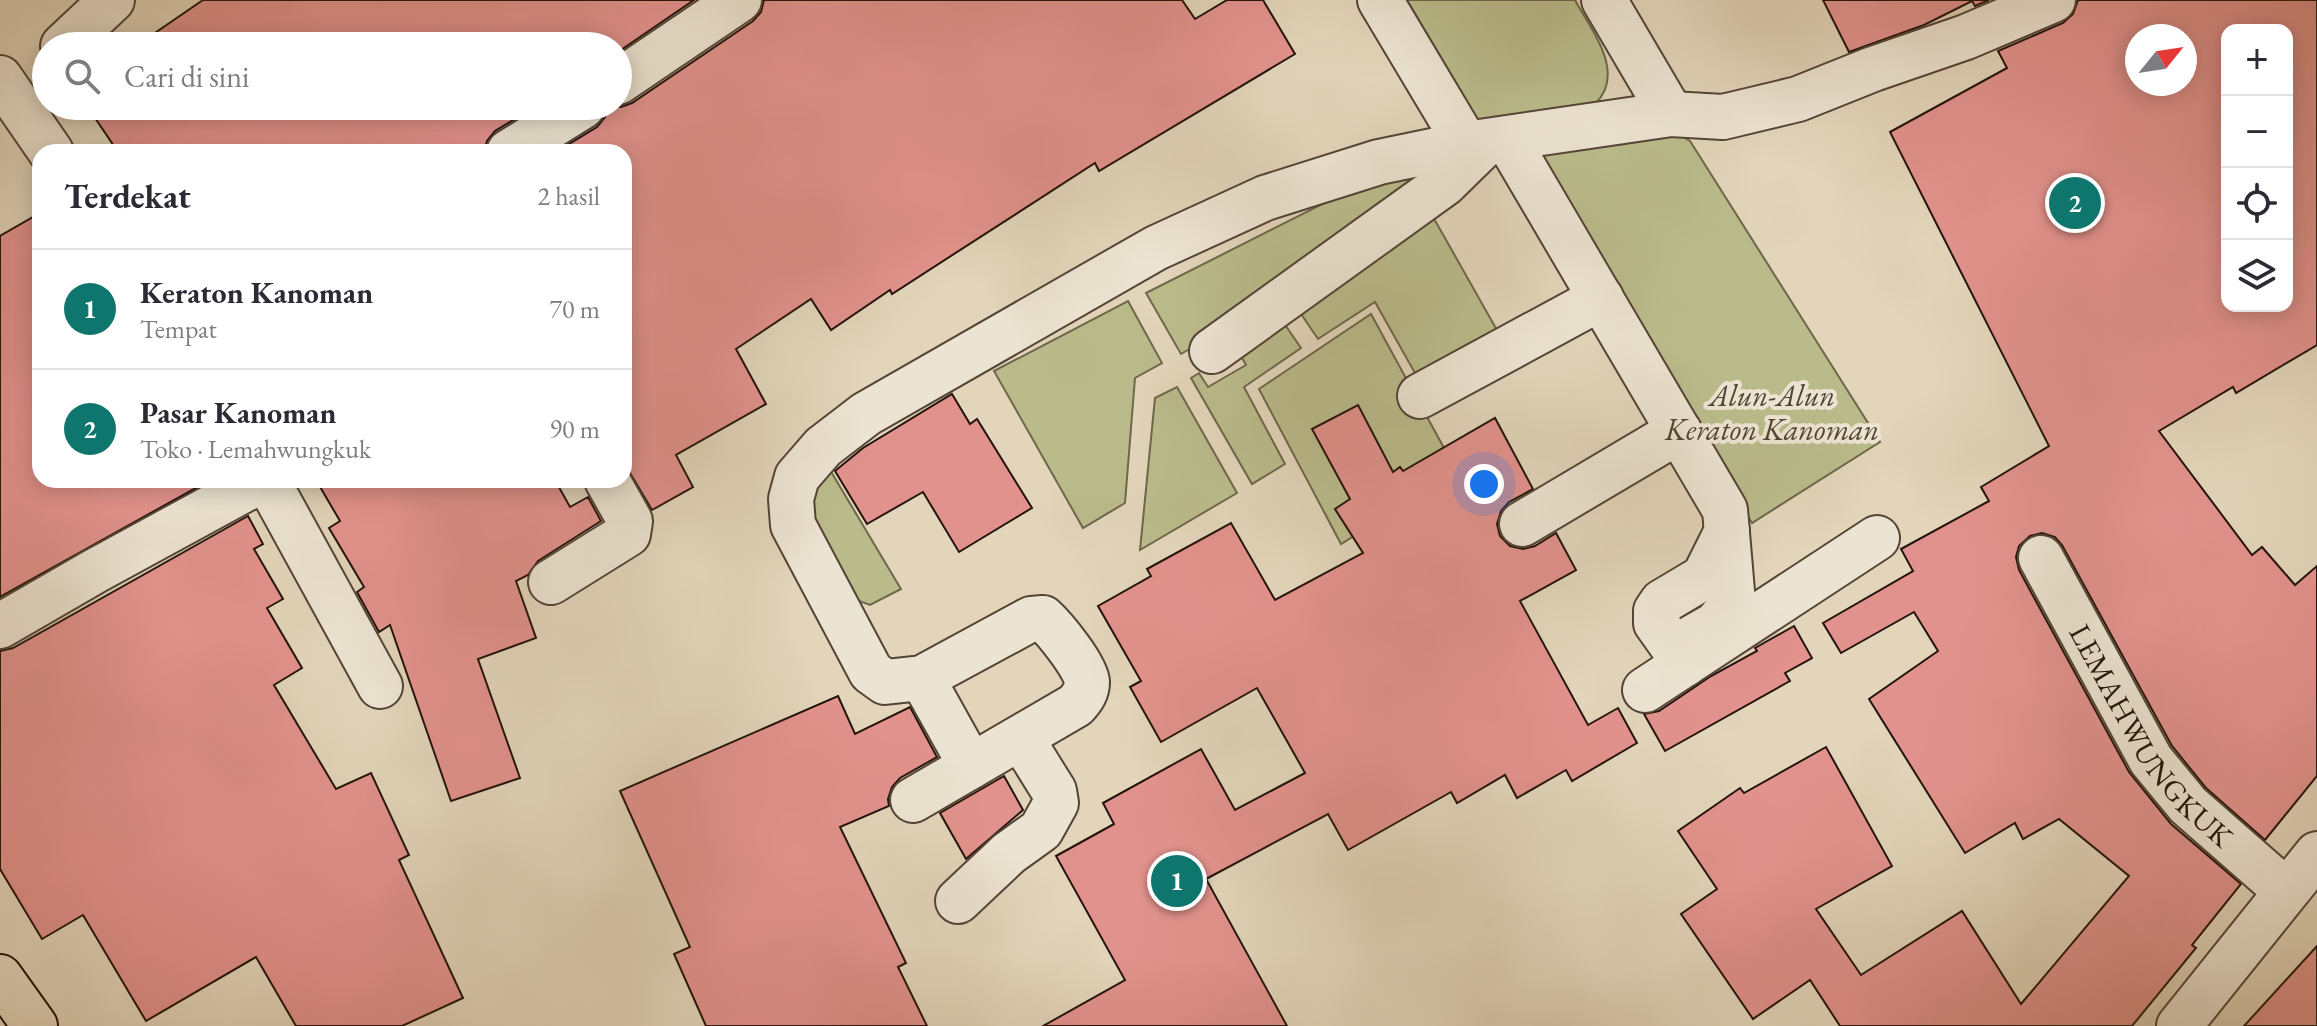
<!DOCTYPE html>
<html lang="id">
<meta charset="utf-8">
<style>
:root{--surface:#fff;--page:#f7f7f7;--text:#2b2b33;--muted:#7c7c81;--line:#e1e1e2;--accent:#0f766e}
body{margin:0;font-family:"EB Garamond",serif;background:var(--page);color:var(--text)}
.controls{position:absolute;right:24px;top:24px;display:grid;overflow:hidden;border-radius:16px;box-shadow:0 4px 20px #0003}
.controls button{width:72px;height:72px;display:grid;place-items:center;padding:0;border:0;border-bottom:2px solid var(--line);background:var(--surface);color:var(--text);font:40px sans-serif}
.compass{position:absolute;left:2125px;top:24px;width:72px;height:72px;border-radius:50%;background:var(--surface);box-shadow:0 4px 20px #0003;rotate:60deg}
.you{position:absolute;left:1484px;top:484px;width:28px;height:28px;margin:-20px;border:6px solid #fff;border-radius:50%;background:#1a73e8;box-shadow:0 0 0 12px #1a73e833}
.badge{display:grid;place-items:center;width:52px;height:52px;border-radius:50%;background:var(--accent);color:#fff;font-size:26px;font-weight:700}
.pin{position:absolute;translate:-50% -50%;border:4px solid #fff;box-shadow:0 2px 8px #0006}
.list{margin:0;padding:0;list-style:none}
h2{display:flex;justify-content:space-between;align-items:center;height:104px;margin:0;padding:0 32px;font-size:34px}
h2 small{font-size:26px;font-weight:400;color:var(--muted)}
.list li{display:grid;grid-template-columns:52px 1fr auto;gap:24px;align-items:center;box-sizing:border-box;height:120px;padding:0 32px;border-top:2px solid var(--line)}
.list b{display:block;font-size:30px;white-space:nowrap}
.list p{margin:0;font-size:26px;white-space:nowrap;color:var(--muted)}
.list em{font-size:26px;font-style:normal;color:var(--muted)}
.icon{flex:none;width:44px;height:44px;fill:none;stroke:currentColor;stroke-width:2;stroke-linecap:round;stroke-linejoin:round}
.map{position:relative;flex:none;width:2317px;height:1026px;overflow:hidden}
.search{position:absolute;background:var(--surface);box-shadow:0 4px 20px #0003;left:32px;top:32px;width:600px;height:88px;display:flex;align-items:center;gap:20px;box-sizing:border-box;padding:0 28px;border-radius:44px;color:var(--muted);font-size:30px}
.panel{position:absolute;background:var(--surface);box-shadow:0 4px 20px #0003;left:32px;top:144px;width:600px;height:344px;border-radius:24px}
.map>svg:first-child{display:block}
.green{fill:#babb8b;stroke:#6f674b;stroke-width:2}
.building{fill:#e2928d;stroke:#24130b;stroke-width:2;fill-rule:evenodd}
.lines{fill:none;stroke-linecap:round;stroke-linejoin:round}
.minor-casing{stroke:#544437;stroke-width:48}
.major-casing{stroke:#24130b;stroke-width:48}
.minor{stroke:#ece4d2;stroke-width:44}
.major{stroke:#e2d5ba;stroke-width:44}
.labels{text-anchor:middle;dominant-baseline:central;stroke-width:8;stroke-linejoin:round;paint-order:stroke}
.park-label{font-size:30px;font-style:italic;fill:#514531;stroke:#ece4d2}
.street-label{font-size:30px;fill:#24130b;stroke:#ece4d2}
</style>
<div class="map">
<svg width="2317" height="1026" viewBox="0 0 2317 1026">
<rect width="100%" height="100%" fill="#e2d5ba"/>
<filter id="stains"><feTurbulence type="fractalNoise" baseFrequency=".0025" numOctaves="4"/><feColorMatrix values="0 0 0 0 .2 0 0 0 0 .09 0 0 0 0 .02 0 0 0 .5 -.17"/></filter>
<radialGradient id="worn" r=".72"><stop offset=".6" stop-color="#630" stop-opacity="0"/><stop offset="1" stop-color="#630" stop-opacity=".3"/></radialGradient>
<g class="green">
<path d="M 1407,0 L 1575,0 C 1591,30 1627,73 1595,104 L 1479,122 Z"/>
<path d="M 1678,134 L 1690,141 L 1880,442 L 1752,523 L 1539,180 L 1537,164 L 1545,151 Z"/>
<path d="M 1429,168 L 1215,334 L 1181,354 L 1146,293 L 1360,185 Z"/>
<path d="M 1428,208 L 1502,339 L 1420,382 L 1375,302 L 1318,339 L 1295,305 Z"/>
<path d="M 1128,301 L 1162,363 L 1135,378 L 1125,503 L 1083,528 L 994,371 Z"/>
<path d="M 1371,314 L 1457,472 L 1341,544 L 1259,389 Z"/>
<path d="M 1279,316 L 1301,348 L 1244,387 L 1285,464 L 1252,484 L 1191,378 L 1199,373 L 1208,387 L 1246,365 L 1237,349 Z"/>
<path d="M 1177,387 L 1237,493 L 1140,550 L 1155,398 Z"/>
<path d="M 830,470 L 901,589 L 870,605 L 856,600 L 842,585 L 802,491 Z"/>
</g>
<g class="building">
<path d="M 203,0 L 694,0 L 618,52 L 618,46 L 136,46 Z"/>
<path d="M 764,0 L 1182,0 L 1195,19 L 1227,0 L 1263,0 L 1295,54 L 1099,171 L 1095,163 L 892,294 L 890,290 L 831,330 L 811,299 L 736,349 L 766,404 L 676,455 L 693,487 L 652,510 L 624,463 L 624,152 L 556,152 L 597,127 L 605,117 L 608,106 L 621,107 L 632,103 L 753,21 L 761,12 Z"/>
<path d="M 1823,0 L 1989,0 L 1975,6 L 1972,1 L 1924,25 L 1849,52 Z"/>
<path d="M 2078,0 L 2317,0 L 2317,345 L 2236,393 L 2233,387 L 2159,431 L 2252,555 L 2262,547 L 2295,585 L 2317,566 L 2317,776 L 2265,840 L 2206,788 L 2172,746 L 2062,545 L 2055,537 L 2042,533 L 2030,536 L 2019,546 L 2016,557 L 2019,570 L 2129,772 L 2171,824 L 2241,884 L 2192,945 L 2196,948 L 2132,1026 L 1840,1026 L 1810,980 L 1753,1019 L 1681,914 L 1717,889 L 1678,831 L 1740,788 L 1744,793 L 1826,747 L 1892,866 L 1816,909 L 1861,975 L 1962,911 L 2021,1004 L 2129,876 L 2059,819 L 2023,839 L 2015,823 L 1965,853 L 1869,699 L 1938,651 L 1914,612 L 1841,653 L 1823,623 L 1913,571 L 1901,549 L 1989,501 L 1981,487 L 2049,446 L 1890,132 L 2007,68 L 1998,51 L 2063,23 L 2073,14 ZM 2227,30 L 2287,30 L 2287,306 L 2227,306 ZM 2137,36 L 2185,36 L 2185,84 L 2137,84 Z"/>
<path d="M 87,106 L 536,106 L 495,131 L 487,141 L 484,152 L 118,152 Z"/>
<path d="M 40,213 L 40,480 L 210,480 L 0,597 L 0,236 Z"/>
<path d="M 952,394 L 970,424 L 977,419 L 1032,508 L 959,552 L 923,492 L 867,524 L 835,471 L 863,448 Z"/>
<path d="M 1358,405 L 1393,472 L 1400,467 L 1403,471 L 1495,418 L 1533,489 L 1509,502 L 1501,511 L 1497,524 L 1500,536 L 1510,546 L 1523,549 L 1535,546 L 1556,533 L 1576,570 L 1520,601 L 1588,725 L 1618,708 L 1637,743 L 1572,781 L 1566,770 L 1517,798 L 1505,775 L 1457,803 L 1451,792 L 1348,850 L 1328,814 L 1206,879 L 1287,1026 L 1043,1026 L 1125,980 L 1056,856 L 1114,824 L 1103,803 L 1201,749 L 1235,810 L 1305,773 L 1257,688 L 1161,742 L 1130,687 L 1141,681 L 1098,606 L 1151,576 L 1147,569 L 1231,523 L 1275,600 L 1363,553 L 1335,509 L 1350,499 L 1312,429 Z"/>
<path d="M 316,480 L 555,480 L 570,507 L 588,497 L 601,521 L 538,561 L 528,575 L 516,581 L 536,638 L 478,659 L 520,778 L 451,801 L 390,625 L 379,632 L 357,592 L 364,587 L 329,528 L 340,521 Z"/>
<path d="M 248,516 L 263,544 L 254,549 L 283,599 L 267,608 L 302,668 L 274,685 L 336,789 L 371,773 L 409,855 L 399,860 L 463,998 L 402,1026 L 296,1026 L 256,957 L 146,1021 L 83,915 L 42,939 L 0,869 L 0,651 L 13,648 Z"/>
<path d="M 1794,626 L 1812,658 L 1785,673 L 1790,681 L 1665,751 L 1644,714 L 1659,711 L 1711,676 L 1757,651 L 1755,648 Z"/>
<path d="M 838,696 L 855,734 L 910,707 L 937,757 L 900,778 L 892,787 L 888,799 L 889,806 L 840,827 L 906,963 L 898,967 L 927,1026 L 706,1026 L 674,954 L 690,947 L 620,791 Z"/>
<path d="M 1004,776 L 1023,810 L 966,859 L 940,813 Z"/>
<path d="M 2317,946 L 2317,1026 L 2244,1026 Z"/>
</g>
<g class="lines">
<defs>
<g id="minor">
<path d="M 1380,0 L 1466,144"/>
<path d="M 1604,0 L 1671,114"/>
<path d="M 63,46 L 112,0"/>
<path d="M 0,78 L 51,152"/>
<path d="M 618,82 L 739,0"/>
<path d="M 1507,139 L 1725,510 L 1733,603 L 1716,624 L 1674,648"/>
<path d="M 509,152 L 583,106"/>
<path d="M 1212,351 L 1444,184 L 1487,142"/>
<path d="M 1420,396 L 1601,298"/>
<path d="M 267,480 L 380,686"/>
<path d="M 1522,524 L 1679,431"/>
<path id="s1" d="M 2041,558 L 2151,760 L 2188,805 L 2286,891"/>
<path d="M 551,582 L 628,534 L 630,521 L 607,480"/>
<path d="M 0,626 L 95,571 L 262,480"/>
<path d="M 1685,664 L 1656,623 L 1656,611 L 1662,602 L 1704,577 L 1727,531"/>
<path d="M 922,678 L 971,766"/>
<path d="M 1645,690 L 1877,538"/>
<path d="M 913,800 L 1076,705 C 1082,698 1087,692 1087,682 C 1086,667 1055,629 1043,618 L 1031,619 L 922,678 L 885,682 L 871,672 L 793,525 L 791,499 L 797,477 L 823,447 L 866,414 L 1156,248 L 1265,198 L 1379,162 L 1466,144 L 1671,114 L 1723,117 L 1798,99 L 1873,69 L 1966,37 L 2053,0"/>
<path d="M 958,901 L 1009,853 L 1041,830 L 1056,803 L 1054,791 L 1021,738"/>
<path d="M 2179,1026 L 2317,854"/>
</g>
<path id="major" d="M 0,977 L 35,1026"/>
</defs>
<use href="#minor" class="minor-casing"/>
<use href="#major" class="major-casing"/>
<use href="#minor" class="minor"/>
<use href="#major" class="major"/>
</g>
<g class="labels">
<g class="park-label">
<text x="1772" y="395">Alun-Alun<tspan x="1772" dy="34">Keraton Kanoman</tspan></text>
</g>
<g class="street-label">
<text stroke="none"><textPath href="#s1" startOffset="210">LEMAHWUNGKUK</textPath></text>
</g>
</g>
<rect width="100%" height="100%" filter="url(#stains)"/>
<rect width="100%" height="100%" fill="url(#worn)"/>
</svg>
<div class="controls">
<button>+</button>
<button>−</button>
<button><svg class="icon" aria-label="locate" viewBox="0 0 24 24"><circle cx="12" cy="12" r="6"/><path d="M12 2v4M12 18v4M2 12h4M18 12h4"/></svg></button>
<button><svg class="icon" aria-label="layers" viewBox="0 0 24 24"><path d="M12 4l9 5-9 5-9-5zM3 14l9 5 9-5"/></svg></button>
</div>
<svg class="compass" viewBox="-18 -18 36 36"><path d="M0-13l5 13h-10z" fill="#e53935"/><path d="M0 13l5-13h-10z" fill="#7c7c81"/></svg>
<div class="you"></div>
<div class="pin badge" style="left:1177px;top:881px">1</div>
<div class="pin badge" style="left:2075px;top:203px">2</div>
<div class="search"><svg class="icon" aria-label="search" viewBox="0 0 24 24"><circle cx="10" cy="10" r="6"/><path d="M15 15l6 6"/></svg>Cari di sini</div>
<section class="panel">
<h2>Terdekat<small>2 hasil</small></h2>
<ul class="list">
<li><span class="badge">1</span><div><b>Keraton Kanoman</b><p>Tempat</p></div><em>70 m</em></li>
<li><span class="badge">2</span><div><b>Pasar Kanoman</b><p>Toko · Lemahwungkuk</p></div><em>90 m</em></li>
</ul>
</section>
</div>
